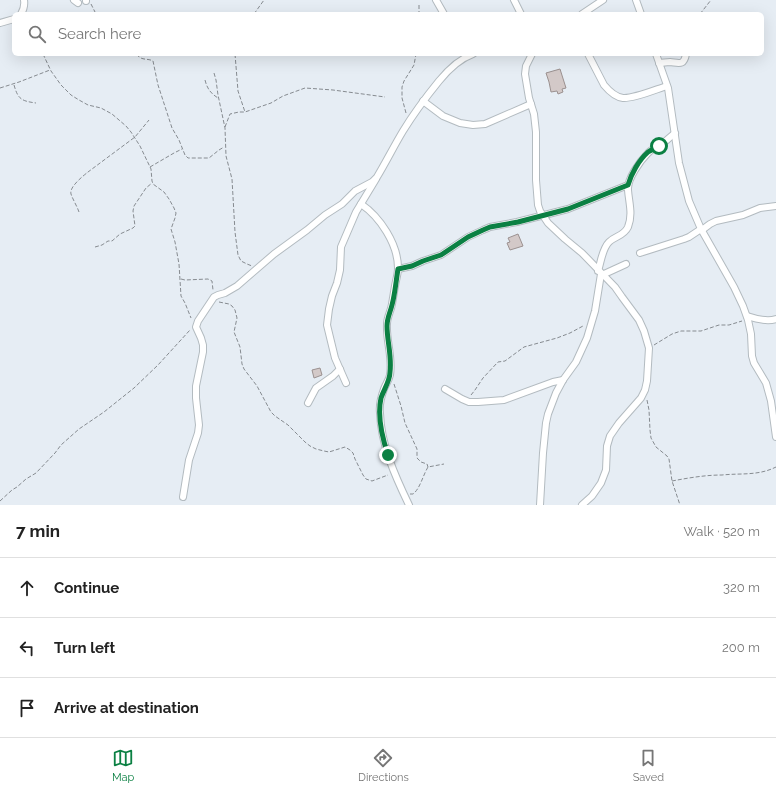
<!DOCTYPE html>
<meta charset="utf-8">
<style>
:root{--surface:#fff;--page:#f2f2f2;--text:#222;--muted:#767676;--line:#e0e0e0;--accent:#0b8043}
body{margin:0;font-family:Raleway,sans-serif;background:var(--page);color:var(--text)}
.stop{position:absolute;width:12px;height:12px;margin:-9px;border:3px solid #0b8043;border-radius:50%;background:#fff}
.stop.end{background:#0b8043;border-color:#fff;box-shadow:0 1px 4px #0008}
.list{margin:0;padding:0;list-style:none}
h2{display:flex;justify-content:space-between;align-items:center;height:52px;margin:0;padding:0 16px;font-size:17px}
h2 small{font-size:13px;font-weight:400;color:var(--muted)}
.list li{display:grid;grid-template-columns:26px 1fr auto;gap:12px;align-items:center;box-sizing:border-box;height:60px;padding:0 16px;border-top:1px solid var(--line)}
.list b{display:block;font-size:15px;white-space:nowrap}
.list em{font-size:13px;font-style:normal;color:var(--muted)}
.icon{flex:none;width:22px;height:22px;fill:none;stroke:currentColor;stroke-width:2;stroke-linecap:round;stroke-linejoin:round}
.map{position:relative;flex:none;width:776px;height:505px;overflow:hidden}
.search{position:absolute;background:var(--surface);box-shadow:0 4px 16px #0002;left:12px;right:12px;top:12px;height:44px;display:flex;align-items:center;gap:10px;box-sizing:border-box;padding:0 14px;border-radius:6px;color:var(--muted);font-size:15px}
.sheet{height:232px;background:var(--surface)}
nav{display:flex;justify-content:space-around;align-items:center;box-sizing:border-box;height:56px;border-top:1px solid var(--line);background:var(--surface);font-size:11px;color:var(--muted)}
nav a{display:grid;justify-items:center;gap:2px}
nav .on{color:var(--accent)}
.map>svg:first-child{display:block}
.building{fill:#d3c9c8;stroke:#9b9190}
.lines{fill:none;stroke-linecap:round;stroke-linejoin:round}
.street-casing{stroke:#b3bbc0;stroke-width:8}
.path{stroke:#868b90;stroke-width:1;stroke-dasharray:4 2;stroke-linecap:butt}
.street{stroke:#fff;stroke-width:6}
.route{stroke:#0b8043;stroke-width:5}
</style>
<div class="map">
<svg width="776" height="505" viewBox="0 0 776 505">
<rect width="100%" height="100%" fill="#e6edf4"/>
<g class="building">
<path d="M 560,69 L 566,88 L 562,89 L 563,92 L 558,94 L 557,91 L 551,92 L 549,82 L 546,73 Z"/>
<path d="M 518,234 L 523,246 L 510,250 L 507,243 L 510,242 L 508,238 Z"/>
<path d="M 320,368 L 322,375 L 314,378 L 312,370 Z"/>
</g>
<g class="lines">
<defs>
<g id="street">
<path d="M 74,0 L 78,3"/>
<path d="M 436,0 L 444,14"/>
<path d="M 514,0 L 521,14"/>
<path d="M 636,0 L 641,14"/>
<path d="M 86,1 L 86,0"/>
<path d="M 21,14 C 24,9 25,6 24,0"/>
<path d="M 582,14 L 603,0"/>
<path d="M 0,23 L 14,19"/>
<path d="M 532,54 L 526,66 L 525,74 L 529,98 L 534,114 L 536,132 L 536,180 L 538,205 L 540,211 L 548,223 L 565,239 L 582,253 L 615,287 L 622,297 L 639,320 L 644,331 L 649,348 L 647,381 L 645,390 L 641,398 L 619,423 L 610,436 L 607,446 L 606,470 L 601,483 L 592,496 L 582,505"/>
<path d="M 588,54 L 604,85 C 609,91 615,97 623,98 C 633,99 657,89 667,86"/>
<path d="M 656,54 L 668,88 L 679,163 L 689,201 L 701,229 L 734,287 L 743,306 L 748,320 L 751,334 L 752,356 L 754,363 L 766,383 L 771,401 L 776,437"/>
<path d="M 659,63 C 663,63 666,62 670,62 C 679,63 684,66 686,54"/>
<path d="M 423,101 L 443,116 L 460,123 L 473,125 L 485,124 L 531,104"/>
<path d="M 361,204 C 380,217 398,244 398,268 C 398,274 396,280 395,286 C 394,292 393,298 392,304 C 391,311 387,317 387,324 C 386,341 393,358 390,375 C 389,380 386,384 384,389 C 381,397 379,405 380,413 C 381,445 395,476 409,505"/>
<path d="M 702,230 L 710,224 L 716,221 L 743,215 L 760,208 L 776,206"/>
<path d="M 640,253 L 684,239 L 689,237 L 701,229"/>
<path d="M 398,269 L 412,266 L 423,261 L 441,255 L 468,237 L 483,230 L 490,227 L 517,222 L 568,209 L 628,185"/>
<path d="M 598,271 C 601,262 602,249 609,242 C 615,236 624,236 628,227 C 633,214 629,203 628,190 C 627,179 640,161 648,153 C 651,149 656,148 661,145 C 666,141 670,137 675,133"/>
<path d="M 602,275 L 626,264"/>
<path d="M 747,316 C 756,319 767,322 776,319"/>
<path d="M 346,383 L 335,358 L 327,325 L 329,309 L 332,296 L 337,283 L 340,270 L 341,247 L 356,212 L 376,179"/>
<path d="M 445,389 L 462,399 L 469,402 L 478,402 L 504,400 L 553,382 L 563,380"/>
<path d="M 308,403 L 316,388 L 333,376 L 340,369"/>
<path d="M 183,497 L 189,460 L 198,433 L 199,425 L 196,398 L 196,386 L 203,352 L 203,345 L 201,338 L 196,327 L 198,321 L 214,297 L 218,295 L 225,293 L 237,286 L 274,254 L 307,230 L 325,215 L 342,204 L 355,191 L 372,182 L 377,177 C 386,162 394,146 403,131 C 414,113 426,97 439,81 C 448,70 459,59 473,54"/>
<path d="M 540,505 L 543,453 L 546,423 L 548,414 L 556,393 L 563,380 L 576,362 L 587,338 L 595,311 L 601,274"/>
</g>
</defs>
<use href="#street" class="street-casing"/>
<g class="path">
<path d="M 91,4 L 96,14"/>
<path d="M 419,5 L 419,14"/>
<path d="M 254,14 L 264,0"/>
<path d="M 700,14 L 711,0"/>
<path d="M 43,54 L 51,71 L 61,85 L 71,95 L 79,100 L 88,105 L 101,108 L 112,114 L 126,126 L 131,132 L 140,146 L 151,169 L 152,181 L 153,184 L 164,192 L 169,199 L 174,208 L 176,213 L 175,218 L 171,229 L 175,242 L 179,264 L 181,296 L 185,303 L 191,318"/>
<path d="M 137,54 C 140,61 148,58 153,61 L 158,85 L 172,128 L 179,140 L 185,155 L 188,158 L 209,158 L 219,150 L 224,147"/>
<path d="M 235,54 L 238,91 L 245,112"/>
<path d="M 214,73 L 216,80 L 218,95 L 225,128 L 226,156 L 232,179 L 235,232 L 238,255 L 241,261 L 247,264 L 252,266"/>
<path d="M 205,80 C 207,88 210,93 218,98"/>
<path d="M 14,85 C 18,99 21,101 36,103"/>
<path d="M 0,88 L 19,82 L 50,70"/>
<path d="M 406,113 L 402,98 L 402,87 L 404,81 L 414,65 L 416,54"/>
<path d="M 225,127 L 230,114 L 239,112 L 245,112 L 271,103 L 283,96 L 305,88 L 333,90 L 385,97"/>
<path d="M 150,167 L 174,153 L 182,149"/>
<path d="M 79,212 C 77,206 73,200 71,194 C 69,187 83,176 88,172 L 135,137 L 149,120"/>
<path d="M 95,247 L 102,245 L 108,241 L 112,241 L 120,234 L 133,228 L 135,226 L 133,211 L 134,206 L 146,188 L 152,183"/>
<path d="M 181,279 L 185,280 L 208,279 L 212,281 L 213,290"/>
<path d="M 219,302 L 229,304 L 232,306 L 235,310 L 237,318 L 234,332 L 240,347 L 242,364 L 244,369 L 257,386 L 271,412 L 275,416 L 288,425 L 305,442 L 310,446 L 316,449 L 324,451 L 329,452 L 345,447 L 350,450 L 353,453 L 355,459 L 363,475 L 366,479 L 372,481 L 388,475"/>
<path d="M 654,345 L 672,334 L 681,331 L 701,331 L 719,325 L 729,325 L 742,321"/>
<path d="M 394,384 L 401,406 L 405,423 L 417,449 L 417,458 L 421,462 L 427,464 L 428,467"/>
<path d="M 471,395 L 475,390 L 483,378 L 498,362 L 505,361 L 524,347 L 557,338 L 570,333 L 583,326"/>
<path d="M 647,400 L 649,410 L 650,430 L 651,438 L 656,447 L 667,456 L 669,459 L 672,481 L 680,505"/>
<path d="M 672,481 C 688,478 705,475 722,475 C 741,473 758,476 776,467"/>
<path d="M 410,494 L 413,494 C 420,489 423,475 428,467 L 444,464"/>
<path d="M 0,501 L 12,490 L 17,487 L 26,479 L 36,473 L 55,453 L 61,445 L 79,429 L 104,412 L 134,388 L 158,365 L 190,330"/>
</g>
<use href="#street" class="street"/>
</g>
<g class="lines">
<path class="route" d="M 388,455 C 382,437 377,416 381,398 C 384,389 390,381 390,372 C 392,356 387,341 387,326 C 387,318 390,313 392,305 C 395,294 396,281 398,269 L 412,266 L 423,261 L 441,255 L 468,237 L 483,230 L 490,227 L 518,222 L 568,209 L 628,185 C 631,174 639,160 648,152 C 651,150 656,148 659,146"/>
</g>
</svg>
<div class="stop" style="left:659px;top:146px"></div>
<div class="stop end" style="left:388px;top:455px"></div>
<div class="search"><svg class="icon" aria-label="search" viewBox="0 0 24 24"><circle cx="10" cy="10" r="6"/><path d="M15 15l6 6"/></svg>Search here</div>
</div>
<section class="sheet">
<h2>7 min<small>Walk · 520 m</small></h2>
<ul class="list">
<li><svg class="icon" aria-label="ahead" viewBox="0 0 24 24"><path d="M12 20V5M6 11l6-6 6 6"/></svg><div><b>Continue</b></div><em>320 m</em></li>
<li><svg class="icon" aria-label="left" viewBox="0 0 24 24"><path d="M17 20v-9H6M10 6l-5 5 5 5"/></svg><div><b>Turn left</b></div><em>200 m</em></li>
<li><svg class="icon" aria-label="arrive" viewBox="0 0 24 24"><path d="M6 21V4h12l-3 4 3 4H6"/></svg><div><b>Arrive at destination</b></div></li>
</ul>
</section>
<nav>
<a class="on"><svg class="icon" aria-label="map" viewBox="0 0 24 24"><path d="M3 6l6-2 6 2 6-2v14l-6 2-6-2-6 2zM9 4v14M15 6v14"/></svg>Map</a>
<a><svg class="icon" aria-label="directions" viewBox="0 0 24 24"><path d="M12 3l9 9-9 9-9-9zM9 14v-3h6M13 9l2 2-2 2"/></svg>Directions</a>
<a><svg class="icon" aria-label="saved" viewBox="0 0 24 24"><path d="M7 4h10v16l-5-4-5 4z"/></svg>Saved</a>
</nav>
